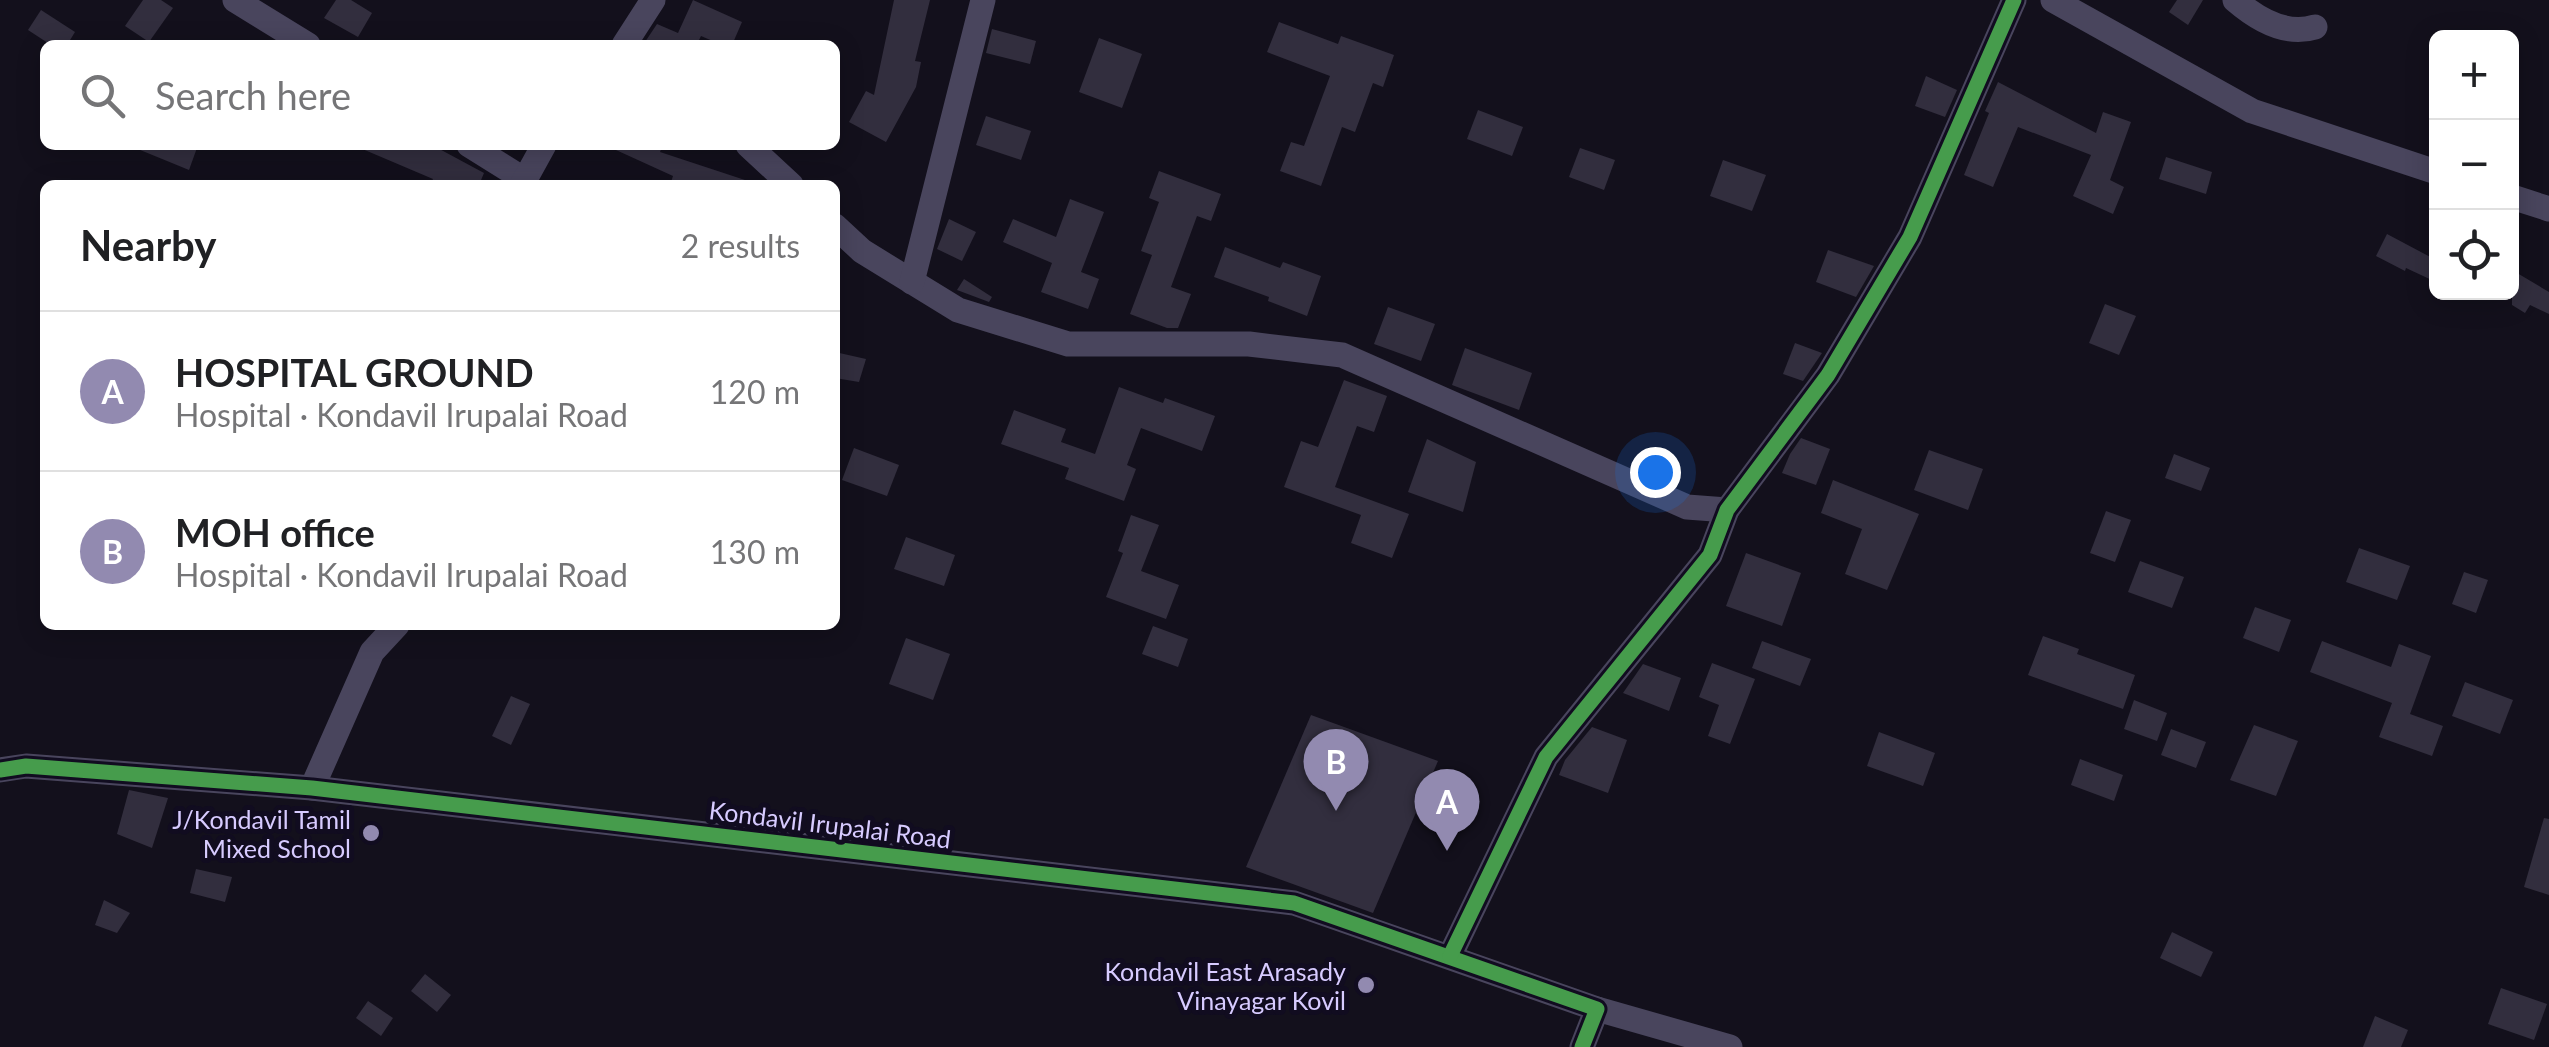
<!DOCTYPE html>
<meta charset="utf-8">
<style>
:root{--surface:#fff;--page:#f6f6f6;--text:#202124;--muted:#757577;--line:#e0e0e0;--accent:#928ab0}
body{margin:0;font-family:Lato,sans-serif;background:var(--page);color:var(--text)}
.controls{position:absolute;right:30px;top:30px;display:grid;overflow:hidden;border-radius:15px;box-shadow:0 5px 25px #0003}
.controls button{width:90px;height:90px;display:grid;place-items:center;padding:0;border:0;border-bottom:2px solid var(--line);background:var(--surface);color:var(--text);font:50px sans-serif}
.you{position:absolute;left:1655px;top:472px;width:35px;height:35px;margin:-25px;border:8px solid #fff;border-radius:50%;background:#1a73e8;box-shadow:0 0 0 15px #1a73e833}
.badge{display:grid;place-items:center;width:65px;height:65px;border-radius:50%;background:var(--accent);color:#fff;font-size:32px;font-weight:700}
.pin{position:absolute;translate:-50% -82px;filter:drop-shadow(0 2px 5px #0008)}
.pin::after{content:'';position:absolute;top:52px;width:35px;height:30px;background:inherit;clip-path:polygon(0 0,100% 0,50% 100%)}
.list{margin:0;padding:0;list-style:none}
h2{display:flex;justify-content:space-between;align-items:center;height:130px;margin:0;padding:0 40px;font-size:42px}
h2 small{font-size:32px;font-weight:400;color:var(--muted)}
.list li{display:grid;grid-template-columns:65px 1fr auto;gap:30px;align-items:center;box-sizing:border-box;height:160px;padding:0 40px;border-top:2px solid var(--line)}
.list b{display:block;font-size:38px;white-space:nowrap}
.list p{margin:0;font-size:32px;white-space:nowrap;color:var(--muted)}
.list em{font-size:32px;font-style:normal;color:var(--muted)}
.icon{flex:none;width:55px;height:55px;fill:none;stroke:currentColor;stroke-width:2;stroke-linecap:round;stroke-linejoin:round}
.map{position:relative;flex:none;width:2549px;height:1047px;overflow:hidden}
.search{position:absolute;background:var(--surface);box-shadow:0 5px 25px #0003;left:40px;top:40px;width:800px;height:110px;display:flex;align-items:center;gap:25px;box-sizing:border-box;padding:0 35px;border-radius:15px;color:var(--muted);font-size:38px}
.panel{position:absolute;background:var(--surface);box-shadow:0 5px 25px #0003;left:40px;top:180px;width:800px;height:450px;border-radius:15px}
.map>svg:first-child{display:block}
.building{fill:#322e3e}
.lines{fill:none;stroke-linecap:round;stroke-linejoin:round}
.minor{stroke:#49455d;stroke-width:25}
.cycleway-casing{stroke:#110c20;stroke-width:21}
.cycleway{stroke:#469c4c;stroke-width:15}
.poi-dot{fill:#928ab0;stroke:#110c20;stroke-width:4}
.labels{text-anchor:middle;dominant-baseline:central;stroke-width:10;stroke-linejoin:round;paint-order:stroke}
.poi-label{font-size:25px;fill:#d7cbff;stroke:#110c20;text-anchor:end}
.street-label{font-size:25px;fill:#d7cbff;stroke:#110c20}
</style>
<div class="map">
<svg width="2549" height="1047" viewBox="0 0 2549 1047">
<rect width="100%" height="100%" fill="#13101c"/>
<g class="building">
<path d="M 143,0 L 161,0 L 173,8 L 149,42 L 125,26 Z"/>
<path d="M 336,0 L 351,0 L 372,13 L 358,37 L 324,18 Z"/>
<path d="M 693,0 L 742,22 L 732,45 L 722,45 L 701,36 L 698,42 L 704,45 L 643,45 L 657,24 L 678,33 Z"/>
<path d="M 894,0 L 930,0 L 915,61 L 921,62 L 916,87 L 886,142 L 849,122 L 866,91 L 874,95 Z"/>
<path d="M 2177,0 L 2203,0 L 2188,25 L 2169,12 Z"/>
<path d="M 41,10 L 75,32 L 67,45 L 51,45 L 28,30 Z"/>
<path d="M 1279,22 L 1338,44 L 1341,36 L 1394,55 L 1383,87 L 1373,83 L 1355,132 L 1342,127 L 1321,186 L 1280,171 L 1291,142 L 1304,146 L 1330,76 L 1267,52 Z"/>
<path d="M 992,29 L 1036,41 L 1030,64 L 986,53 Z"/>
<path d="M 1099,38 L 1142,54 L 1122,108 L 1079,92 Z"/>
<path d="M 1926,76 L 1957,90 L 1945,117 L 1915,106 Z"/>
<path d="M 1998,82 L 2096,133 L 2103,112 L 2131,122 L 2110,180 L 2124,187 L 2113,214 L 2073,196 L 2091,155 L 2018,127 L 1993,187 L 1964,175 L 1989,113 L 1985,111 Z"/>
<path d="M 1478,110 L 1523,127 L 1512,156 L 1467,139 Z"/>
<path d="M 986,116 L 1031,131 L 1021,160 L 976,145 Z"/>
<path d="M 128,145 L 198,145 L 189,170 Z"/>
<path d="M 353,145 L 432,145 L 484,173 L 479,185 L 430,185 L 433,179 Z"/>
<path d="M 605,145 L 663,145 L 660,152 L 748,181 L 748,185 L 670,185 L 673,176 Z"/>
<path d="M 1580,148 L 1615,160 L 1604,190 L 1569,177 Z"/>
<path d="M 2166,157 L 2212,172 L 2206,194 L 2159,179 Z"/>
<path d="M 1723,160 L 1766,175 L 1752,211 L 1710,196 Z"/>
<path d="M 1159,171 L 1221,194 L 1211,221 L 1197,216 L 1171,287 L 1191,294 L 1178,328 L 1167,328 L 1130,314 L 1152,255 L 1141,251 L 1159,202 L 1149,198 Z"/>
<path d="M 1070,199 L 1104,212 L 1081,272 L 1099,279 L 1088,309 L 1041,292 L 1052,263 L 1003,242 L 1013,219 L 1056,237 Z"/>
<path d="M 949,219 L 976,232 L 962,261 L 937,249 Z"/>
<path d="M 2387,234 L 2436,260 L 2436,282 L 2406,268 L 2405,271 L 2376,256 Z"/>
<path d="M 1225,247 L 1280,268 L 1283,262 L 1321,276 L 1307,316 L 1268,301 L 1269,297 L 1214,277 Z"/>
<path d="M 1828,250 L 1874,266 L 1856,297 L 1816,282 Z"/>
<path d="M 2512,270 L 2549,292 L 2549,314 L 2530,305 L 2525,313 L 2512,305 Z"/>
<path d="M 964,279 L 992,297 L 989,302 L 957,290 Z"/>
<path d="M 2105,304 L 2136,316 L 2119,355 L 2089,343 Z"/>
<path d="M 1388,307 L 1435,324 L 1421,361 L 1374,344 Z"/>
<path d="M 1795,343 L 1822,353 L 1803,381 L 1783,374 Z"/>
<path d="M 1465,348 L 1532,373 L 1519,410 L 1452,385 Z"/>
<path d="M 835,352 L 866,359 L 859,382 L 835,378 Z"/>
<path d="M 1344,380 L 1387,396 L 1374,432 L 1357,426 L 1335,487 L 1409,514 L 1392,558 L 1351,543 L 1361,515 L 1284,487 L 1301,441 L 1318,447 Z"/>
<path d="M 1119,387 L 1163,403 L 1165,398 L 1215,416 L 1202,451 L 1141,428 L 1127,465 L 1136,469 L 1124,501 L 1065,479 L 1069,468 L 1001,444 L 1014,410 L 1066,429 L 1061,442 L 1095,454 Z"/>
<path d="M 1801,438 L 1830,449 L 1816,485 L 1782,473 L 1790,454 Z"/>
<path d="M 1427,439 L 1476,462 L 1463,512 L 1408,492 Z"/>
<path d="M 854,448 L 899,465 L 887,496 L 842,480 Z"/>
<path d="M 1929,450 L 1983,469 L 1968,510 L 1914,490 Z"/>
<path d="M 2174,454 L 2210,468 L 2201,491 L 2165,478 Z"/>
<path d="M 1833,480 L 1919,514 L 1887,590 L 1845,574 L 1862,529 L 1821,513 Z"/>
<path d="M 2106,511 L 2131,520 L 2115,562 L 2090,553 Z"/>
<path d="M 1131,515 L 1159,525 L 1141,571 L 1179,585 L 1166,619 L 1106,597 L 1123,553 L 1118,551 Z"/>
<path d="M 906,537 L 955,555 L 944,586 L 894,569 Z"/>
<path d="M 2359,548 L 2410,566 L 2397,600 L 2346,582 Z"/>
<path d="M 1746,553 L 1801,573 L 1782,626 L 1726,606 Z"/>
<path d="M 2140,561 L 2184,577 L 2172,608 L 2128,592 Z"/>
<path d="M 2464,572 L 2488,580 L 2476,613 L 2452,604 Z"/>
<path d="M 2255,607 L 2291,620 L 2279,652 L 2243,638 Z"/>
<path d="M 1153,626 L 1188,639 L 1178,667 L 1142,654 Z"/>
<path d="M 2043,636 L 2079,649 L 2077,654 L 2135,675 L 2123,709 L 2028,675 Z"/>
<path d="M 906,638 L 950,654 L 933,700 L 889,684 Z"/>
<path d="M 1762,641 L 1811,659 L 1800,686 L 1752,668 Z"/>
<path d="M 2322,641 L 2391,667 L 2399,644 L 2431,656 L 2410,714 L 2443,726 L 2432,756 L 2379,737 L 2392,703 L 2310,672 Z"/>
<path d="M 1712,663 L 1755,679 L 1730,744 L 1708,736 L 1719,705 L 1699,697 Z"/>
<path d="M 1643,664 L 1681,678 L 1669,711 L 1623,693 Z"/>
<path d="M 2465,682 L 2513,700 L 2500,734 L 2452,716 Z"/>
<path d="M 511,696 L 530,704 L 511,745 L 492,736 Z"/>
<path d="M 2134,700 L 2167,713 L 2157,741 L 2124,729 Z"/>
<path d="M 1311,715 L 1438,761 L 1373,913 L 1246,867 Z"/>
<path d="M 2254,725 L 2298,741 L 2276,796 L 2230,780 Z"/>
<path d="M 1592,727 L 1627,740 L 1608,793 L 1559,775 L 1565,760 Z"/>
<path d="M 2171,729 L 2206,742 L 2196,768 L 2161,755 Z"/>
<path d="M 1879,732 L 1935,753 L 1923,786 L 1867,766 Z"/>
<path d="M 2080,759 L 2123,775 L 2114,801 L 2071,785 Z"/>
<path d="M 129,790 L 168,798 L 152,848 L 117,834 Z"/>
<path d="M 2544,818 L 2549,819 L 2549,895 L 2524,887 Z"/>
<path d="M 196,869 L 232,877 L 225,902 L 190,893 Z"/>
<path d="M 104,900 L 130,913 L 117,933 L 95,925 Z"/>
<path d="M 2172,932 L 2213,952 L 2201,977 L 2160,958 Z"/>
<path d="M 425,974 L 451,995 L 437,1012 L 411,991 Z"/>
<path d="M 2501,988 L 2547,1004 L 2534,1040 L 2488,1024 Z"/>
<path d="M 368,1001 L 393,1018 L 381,1036 L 356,1018 Z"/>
<path d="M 2375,1016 L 2408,1030 L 2401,1047 L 2363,1047 Z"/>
</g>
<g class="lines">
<g class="minor">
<path d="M 235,0 L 308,45"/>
<path d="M 2053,0 L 2252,111 L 2436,172"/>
<path d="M 2235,0 C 2257,19 2286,36 2315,27"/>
<path d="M 624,45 L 653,0"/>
<path d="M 469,145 L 525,180"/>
<path d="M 748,145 L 791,185"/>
<path d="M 522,185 L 544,145"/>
<path d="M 2512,197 L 2549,209"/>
<path d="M 835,226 L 862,251 L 958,310 L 1068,344 L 1249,344 L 1342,355 L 1687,507 L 1727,510"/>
<path d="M 912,282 L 983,0"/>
<path d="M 0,770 L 26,766 L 312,788 L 1294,903 L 1597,1009 L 1582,1047"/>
<path d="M 312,788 L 372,652 L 397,625"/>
<path d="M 1450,956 L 1546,757 L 1710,555 L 1727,510 L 1828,375 L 1910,237 L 2014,0"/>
<path d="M 1597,1009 L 1730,1047"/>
</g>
<defs>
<g id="cycleway">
<path d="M 0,770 L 26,766 L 312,788 L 1294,903 L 1597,1009 L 1582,1047"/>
<path d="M 1450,956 L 1546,757 L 1710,555 L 1727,510 L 1828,375 L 1910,237 L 2014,0"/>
</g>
</defs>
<use href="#cycleway" class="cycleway-casing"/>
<use href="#cycleway" class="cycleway"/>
</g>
<g class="poi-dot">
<circle cx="371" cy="833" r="10"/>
<circle cx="1366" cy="985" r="10"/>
</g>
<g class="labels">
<g class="poi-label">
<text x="351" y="819">J/Kondavil Tamil<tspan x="351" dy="29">Mixed School</tspan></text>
<text x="1346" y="971">Kondavil East Arasady<tspan x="1346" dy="29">Vinayagar Kovil</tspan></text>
</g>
<g class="street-label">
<text transform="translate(830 824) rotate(7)">Kondavil Irupalai Road</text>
</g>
</g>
</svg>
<div class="controls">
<button>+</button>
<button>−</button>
<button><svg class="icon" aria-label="locate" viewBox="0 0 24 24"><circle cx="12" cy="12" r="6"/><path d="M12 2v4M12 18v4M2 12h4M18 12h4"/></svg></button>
</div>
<div class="you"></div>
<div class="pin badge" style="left:1447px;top:851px">A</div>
<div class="pin badge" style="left:1336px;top:811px">B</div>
<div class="search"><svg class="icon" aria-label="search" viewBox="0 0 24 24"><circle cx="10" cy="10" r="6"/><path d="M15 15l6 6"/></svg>Search here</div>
<section class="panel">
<h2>Nearby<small>2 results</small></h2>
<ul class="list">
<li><span class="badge">A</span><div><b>HOSPITAL GROUND</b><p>Hospital · Kondavil Irupalai Road</p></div><em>120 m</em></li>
<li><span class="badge">B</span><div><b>MOH office</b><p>Hospital · Kondavil Irupalai Road</p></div><em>130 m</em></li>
</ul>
</section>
</div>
